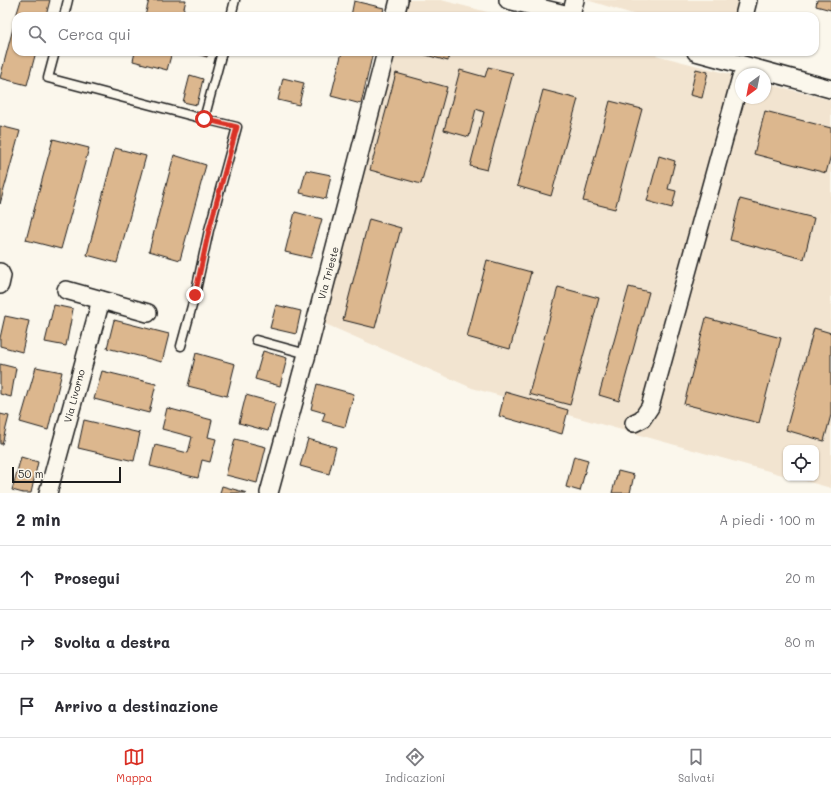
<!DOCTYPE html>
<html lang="it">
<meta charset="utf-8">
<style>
:root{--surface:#fff;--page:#f2f2f3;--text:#2b2b33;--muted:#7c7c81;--line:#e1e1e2;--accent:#d93025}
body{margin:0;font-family:Mali,sans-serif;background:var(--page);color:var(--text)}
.controls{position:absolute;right:12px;bottom:12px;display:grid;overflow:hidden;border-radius:8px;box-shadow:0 1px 3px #0004}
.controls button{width:36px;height:36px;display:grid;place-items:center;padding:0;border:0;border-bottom:1px solid var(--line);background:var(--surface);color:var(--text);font:20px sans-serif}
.compass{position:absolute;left:735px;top:68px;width:36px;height:36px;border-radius:50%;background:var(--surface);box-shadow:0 1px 3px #0004;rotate:212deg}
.scale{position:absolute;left:12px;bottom:10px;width:109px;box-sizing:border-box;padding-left:4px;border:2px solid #1c1c1c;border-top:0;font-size:11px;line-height:14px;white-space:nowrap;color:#1c1c1c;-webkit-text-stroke:3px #fbf7ec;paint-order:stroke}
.stop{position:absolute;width:12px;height:12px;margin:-9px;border:3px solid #d93025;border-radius:50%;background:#fff}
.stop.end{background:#d93025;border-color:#fff;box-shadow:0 1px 4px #0008}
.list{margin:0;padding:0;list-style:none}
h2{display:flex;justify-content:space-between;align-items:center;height:52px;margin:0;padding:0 16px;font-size:17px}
h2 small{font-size:13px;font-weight:400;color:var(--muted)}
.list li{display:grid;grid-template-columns:26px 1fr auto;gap:12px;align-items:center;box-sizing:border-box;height:64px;padding:0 16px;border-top:1px solid var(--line)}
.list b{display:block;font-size:15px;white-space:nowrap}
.list em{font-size:13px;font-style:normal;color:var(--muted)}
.icon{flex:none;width:22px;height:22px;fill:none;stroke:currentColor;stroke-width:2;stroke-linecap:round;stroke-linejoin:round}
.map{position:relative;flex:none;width:831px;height:493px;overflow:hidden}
.search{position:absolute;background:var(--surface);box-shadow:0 1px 3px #0004;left:12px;right:12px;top:12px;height:44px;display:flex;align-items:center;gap:10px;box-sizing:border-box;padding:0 14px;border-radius:12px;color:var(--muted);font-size:15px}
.sheet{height:244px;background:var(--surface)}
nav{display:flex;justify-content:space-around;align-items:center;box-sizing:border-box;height:56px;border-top:1px solid var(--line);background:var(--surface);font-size:11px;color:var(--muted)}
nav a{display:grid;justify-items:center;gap:2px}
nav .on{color:var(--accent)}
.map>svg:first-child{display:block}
.built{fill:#f2e4d0}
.building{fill:#dcb78e;stroke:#1c1c1c}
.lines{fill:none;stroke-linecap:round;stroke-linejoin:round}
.lane-casing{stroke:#1c1c1c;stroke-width:11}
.street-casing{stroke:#1c1c1c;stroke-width:20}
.lane{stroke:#fbf7ec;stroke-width:8}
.street{stroke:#fbf7ec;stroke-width:17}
.route{stroke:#d93025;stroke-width:5}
.labels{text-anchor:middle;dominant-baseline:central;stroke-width:3.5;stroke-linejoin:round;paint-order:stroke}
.street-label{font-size:10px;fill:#1c1c1c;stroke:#fbf7ec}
</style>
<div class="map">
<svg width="831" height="493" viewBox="0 0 831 493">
<rect width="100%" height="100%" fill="#fbf7ec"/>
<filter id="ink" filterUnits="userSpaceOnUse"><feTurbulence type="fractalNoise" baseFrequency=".025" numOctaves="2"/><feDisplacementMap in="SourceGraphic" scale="8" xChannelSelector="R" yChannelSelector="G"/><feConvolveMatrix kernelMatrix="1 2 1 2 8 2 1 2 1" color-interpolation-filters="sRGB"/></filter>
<g filter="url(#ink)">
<g class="built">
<path d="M 407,0 L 441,0 L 503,16 L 403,16 Z"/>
<path d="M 587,0 L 740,0 L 736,16 L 639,16 Z"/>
<path d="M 393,52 L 644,52 L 741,77 L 741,98 L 765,98 L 765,83 L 831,100 L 831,488 L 794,478 L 816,478 L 816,448 L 786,448 L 786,476 L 472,388 L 323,323 Z"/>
</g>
<g class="building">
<path d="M 21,0 L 50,0 L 46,16 L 16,16 Z"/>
<path d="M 149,0 L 186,0 L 182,16 L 145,16 Z"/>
<path d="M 817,0 L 831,0 L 831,10 L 816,6 Z"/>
<path d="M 354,1 L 384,8 L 382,16 L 351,16 Z"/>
<path d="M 16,17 L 16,52 L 36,52 L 27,85 L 0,78 Z"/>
<path d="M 135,52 L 172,52 L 167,70 L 133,61 Z"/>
<path d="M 194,52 L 208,52 L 207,57 L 194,53 Z"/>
<path d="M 342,52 L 373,52 L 361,104 L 331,96 Z"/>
<path d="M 415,52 L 450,52 L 448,61 Z"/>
<path d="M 488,67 L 513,73 L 487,170 L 470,166 L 484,112 L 476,109 L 469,137 L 444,130 L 460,70 L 485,77 Z"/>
<path d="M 696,69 L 708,72 L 702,98 L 690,95 Z"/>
<path d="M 396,73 L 447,87 L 421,184 L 370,170 Z"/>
<path d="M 190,75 L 203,79 L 197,105 L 183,102 Z"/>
<path d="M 283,78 L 304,83 L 299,105 L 278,100 Z"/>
<path d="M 543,90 L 578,99 L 551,196 L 517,186 Z"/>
<path d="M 610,101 L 642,109 L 615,209 L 583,201 Z"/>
<path d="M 765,111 L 831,128 L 831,155 L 826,173 L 754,154 Z"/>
<path d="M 0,126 L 20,131 L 0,204 Z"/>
<path d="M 53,139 L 89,148 L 61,249 L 26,240 Z"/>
<path d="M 115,148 L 146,156 L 117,263 L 87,255 Z"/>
<path d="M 174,155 L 206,165 L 180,260 L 149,251 Z"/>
<path d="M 659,156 L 675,161 L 668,189 L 676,191 L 672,208 L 647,201 Z"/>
<path d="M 306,170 L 331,175 L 326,199 L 300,193 Z"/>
<path d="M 740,199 L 814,218 L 804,259 L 730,240 Z"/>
<path d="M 295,212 L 322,219 L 311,258 L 285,252 Z"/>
<path d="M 369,219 L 401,228 L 375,328 L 343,320 Z"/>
<path d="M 487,260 L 531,272 L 510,349 L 467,337 Z"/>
<path d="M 558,287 L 599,298 L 570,405 L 529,394 Z"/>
<path d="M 629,287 L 649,292 L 619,401 L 599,395 Z"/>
<path d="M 54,305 L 73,309 L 66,346 L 45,342 Z"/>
<path d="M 276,305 L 301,311 L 296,334 L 270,328 Z"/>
<path d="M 5,316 L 29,321 L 22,352 L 0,346 L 0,338 Z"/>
<path d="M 706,318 L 781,338 L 759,423 L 684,404 Z"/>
<path d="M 114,320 L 169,334 L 162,362 L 107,348 Z"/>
<path d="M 814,328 L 831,333 L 831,415 L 824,441 L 786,430 Z"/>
<path d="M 263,351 L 287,358 L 280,386 L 255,379 Z"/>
<path d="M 196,353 L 235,364 L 227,396 L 188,386 Z"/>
<path d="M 0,364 L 16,368 L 11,397 L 0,394 Z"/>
<path d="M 36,367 L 62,372 L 48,430 L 20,422 Z"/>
<path d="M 102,371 L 156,384 L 149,413 L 94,399 Z"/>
<path d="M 317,384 L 354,394 L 345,427 L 322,421 L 325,413 L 311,409 Z"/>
<path d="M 505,392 L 568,410 L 562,434 L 499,416 Z"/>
<path d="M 246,395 L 275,403 L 268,431 L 239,423 Z"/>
<path d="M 167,408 L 212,420 L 208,437 L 216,439 L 210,462 L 202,460 L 198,478 L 150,466 L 155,445 L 188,453 L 192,437 L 162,429 Z"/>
<path d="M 0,414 L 9,416 L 2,444 L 0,444 Z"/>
<path d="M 84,420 L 140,433 L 134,461 L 78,448 Z"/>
<path d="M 235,439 L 266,447 L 257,483 L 226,475 Z"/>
<path d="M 308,439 L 336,447 L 329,474 L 300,466 Z"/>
<path d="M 574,456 L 588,460 L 580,491 L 566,487 Z"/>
<path d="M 21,457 L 38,462 L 31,493 L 23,493 L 12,490 Z"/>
<path d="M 618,471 L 634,475 L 630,493 L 612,493 Z"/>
<path d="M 222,486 L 247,493 L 220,493 Z"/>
</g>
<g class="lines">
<defs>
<g id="lane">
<path d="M 64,16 L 68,0"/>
<path d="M 231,16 L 235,0"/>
<path d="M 55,52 L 48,78 L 204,119 L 222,52"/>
<path d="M 256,340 L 307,354"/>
<path d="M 181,346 L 195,295 L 209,230 L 237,127 L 204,119"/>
</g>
<g id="street">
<path d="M 508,0 L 573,16"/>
<path d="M 571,15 L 575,0"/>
<path d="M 395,16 L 399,0"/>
<path d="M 744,16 L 748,0"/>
<path d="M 696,52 L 831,89"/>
<path d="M 0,272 L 2,276 L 0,285"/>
<path d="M 66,290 L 148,313"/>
<path d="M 634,423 L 642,419 L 650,407 L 741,77"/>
<path d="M 48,493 L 101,300"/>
<path d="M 269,493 L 307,354 L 386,52"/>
</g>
</defs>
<use href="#lane" class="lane-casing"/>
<use href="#street" class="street-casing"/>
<use href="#lane" class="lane"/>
<use href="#street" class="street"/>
</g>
</g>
<g class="lines" filter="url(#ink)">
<path class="route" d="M 195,295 L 209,230 L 237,127 L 204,119"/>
</g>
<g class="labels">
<g class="street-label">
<text transform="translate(328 273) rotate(-75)">Via Trieste</text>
<text transform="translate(74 396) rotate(-75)">Via Livorno</text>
</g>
</g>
</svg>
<div class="controls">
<button><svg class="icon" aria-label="locate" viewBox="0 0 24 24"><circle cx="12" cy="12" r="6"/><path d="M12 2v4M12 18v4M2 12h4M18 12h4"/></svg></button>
</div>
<svg class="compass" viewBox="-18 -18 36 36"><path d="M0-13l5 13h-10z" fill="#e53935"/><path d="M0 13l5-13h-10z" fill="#7c7c81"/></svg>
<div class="scale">50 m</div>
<div class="stop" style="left:204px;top:119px"></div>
<div class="stop end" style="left:195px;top:295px"></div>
<div class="search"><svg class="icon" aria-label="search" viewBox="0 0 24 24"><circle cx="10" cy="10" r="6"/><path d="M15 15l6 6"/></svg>Cerca qui</div>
</div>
<section class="sheet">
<h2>2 min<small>A piedi · 100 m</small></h2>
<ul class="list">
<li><svg class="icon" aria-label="ahead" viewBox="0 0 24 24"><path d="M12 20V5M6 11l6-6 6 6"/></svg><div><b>Prosegui</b></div><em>20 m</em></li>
<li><svg class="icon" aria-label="right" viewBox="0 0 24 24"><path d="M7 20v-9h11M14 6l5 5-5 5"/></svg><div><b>Svolta a destra</b></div><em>80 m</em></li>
<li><svg class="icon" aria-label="arrive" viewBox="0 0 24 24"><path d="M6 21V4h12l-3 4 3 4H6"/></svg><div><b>Arrivo a destinazione</b></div></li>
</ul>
</section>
<nav>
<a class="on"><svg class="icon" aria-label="map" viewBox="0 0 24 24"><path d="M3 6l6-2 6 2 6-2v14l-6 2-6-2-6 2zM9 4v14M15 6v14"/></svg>Mappa</a>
<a><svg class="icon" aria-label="directions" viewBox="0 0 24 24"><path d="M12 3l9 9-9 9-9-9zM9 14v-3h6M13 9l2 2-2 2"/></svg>Indicazioni</a>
<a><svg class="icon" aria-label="saved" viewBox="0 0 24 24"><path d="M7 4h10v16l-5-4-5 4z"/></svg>Salvati</a>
</nav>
